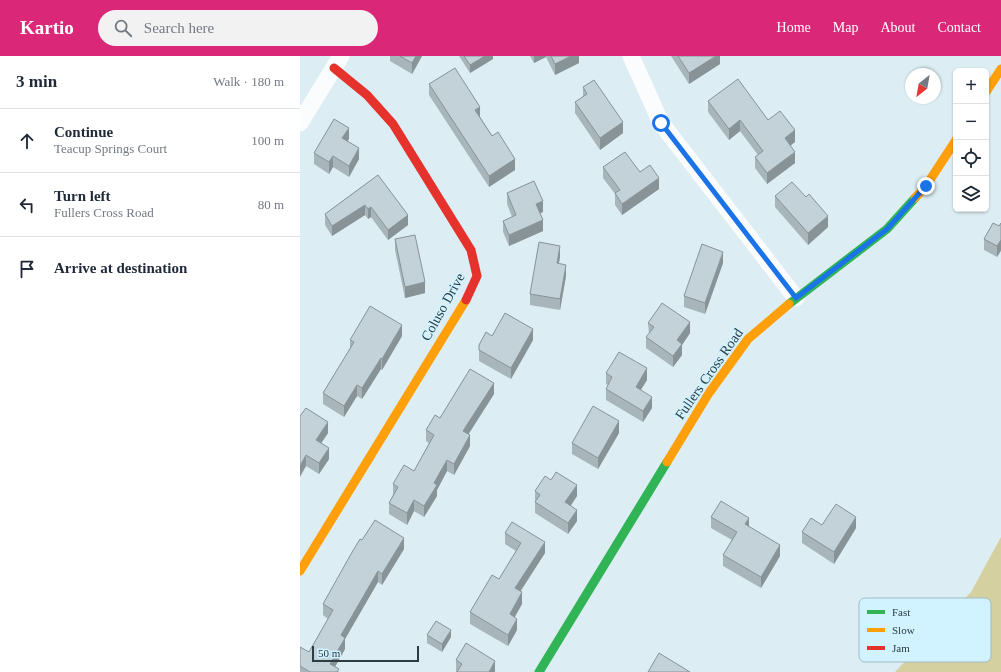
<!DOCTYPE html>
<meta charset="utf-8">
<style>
:root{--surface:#fff;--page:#f2f2f3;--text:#1f2937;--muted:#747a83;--line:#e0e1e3;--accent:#db2777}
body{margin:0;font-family:"Times New Roman",serif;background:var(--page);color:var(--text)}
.controls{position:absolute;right:12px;top:12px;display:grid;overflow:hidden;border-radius:6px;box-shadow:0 1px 3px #0004}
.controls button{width:36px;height:36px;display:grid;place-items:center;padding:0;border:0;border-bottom:1px solid var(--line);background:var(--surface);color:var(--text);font:20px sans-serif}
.compass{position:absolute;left:605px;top:12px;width:36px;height:36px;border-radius:50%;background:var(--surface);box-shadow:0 1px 3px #0004;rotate:211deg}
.scale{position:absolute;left:12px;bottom:10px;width:107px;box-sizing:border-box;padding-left:4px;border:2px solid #2c3c43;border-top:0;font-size:11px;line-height:14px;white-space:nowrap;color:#2c3c43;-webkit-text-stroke:3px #d1f2ff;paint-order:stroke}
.stop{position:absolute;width:12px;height:12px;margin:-9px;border:3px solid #1a73e8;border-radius:50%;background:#fff}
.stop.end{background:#1a73e8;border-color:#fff;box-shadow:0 1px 4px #0008}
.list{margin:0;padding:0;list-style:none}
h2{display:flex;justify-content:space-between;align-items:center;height:52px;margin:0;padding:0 16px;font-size:17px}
h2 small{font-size:13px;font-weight:400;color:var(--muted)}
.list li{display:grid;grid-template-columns:26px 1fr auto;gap:12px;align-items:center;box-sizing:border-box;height:64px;padding:0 16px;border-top:1px solid var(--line)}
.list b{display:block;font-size:15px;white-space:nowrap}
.list p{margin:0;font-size:13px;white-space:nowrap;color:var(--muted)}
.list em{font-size:13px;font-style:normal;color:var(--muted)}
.icon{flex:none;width:22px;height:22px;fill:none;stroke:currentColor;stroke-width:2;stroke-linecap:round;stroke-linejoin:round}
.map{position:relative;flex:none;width:701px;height:616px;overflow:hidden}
header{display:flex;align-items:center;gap:24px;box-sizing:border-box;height:56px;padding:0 20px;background:var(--accent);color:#fff}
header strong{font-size:19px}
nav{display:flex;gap:22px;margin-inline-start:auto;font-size:14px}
.search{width:280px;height:36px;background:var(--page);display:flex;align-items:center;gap:10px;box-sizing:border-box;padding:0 14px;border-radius:22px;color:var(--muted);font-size:15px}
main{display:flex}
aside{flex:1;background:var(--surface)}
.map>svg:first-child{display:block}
.water{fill:#d4d09f}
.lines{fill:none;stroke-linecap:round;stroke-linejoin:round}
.street{stroke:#fafcfd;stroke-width:17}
.fast{stroke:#30b455;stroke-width:9}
.slow{stroke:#ff9f0a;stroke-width:9}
.jam{stroke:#e5322d;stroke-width:9}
.wall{fill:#a8b5ba}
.shaded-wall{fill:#889397}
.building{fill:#c3d2d8;stroke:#889397}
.route{stroke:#1a73e8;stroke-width:5}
.labels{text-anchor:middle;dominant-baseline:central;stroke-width:3.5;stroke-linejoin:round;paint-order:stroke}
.street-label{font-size:14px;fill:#2c3c43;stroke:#d1f2ff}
.key{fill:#d1f2ff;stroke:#a0bbc7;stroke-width:1}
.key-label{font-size:11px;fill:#2c3c43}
</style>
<header>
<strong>Kartio</strong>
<div class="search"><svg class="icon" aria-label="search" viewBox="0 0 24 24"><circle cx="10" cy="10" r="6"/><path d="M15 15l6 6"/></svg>Search here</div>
<nav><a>Home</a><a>Map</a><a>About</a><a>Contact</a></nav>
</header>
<main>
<aside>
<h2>3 min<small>Walk · 180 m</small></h2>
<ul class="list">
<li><svg class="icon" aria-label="ahead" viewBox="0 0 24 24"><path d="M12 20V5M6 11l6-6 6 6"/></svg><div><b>Continue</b><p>Teacup Springs Court</p></div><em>100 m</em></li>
<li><svg class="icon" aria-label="left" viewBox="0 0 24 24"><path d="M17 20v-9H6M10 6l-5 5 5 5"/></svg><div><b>Turn left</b><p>Fullers Cross Road</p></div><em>80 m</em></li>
<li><svg class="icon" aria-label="arrive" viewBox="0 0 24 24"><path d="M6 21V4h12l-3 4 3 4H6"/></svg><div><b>Arrive at destination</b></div></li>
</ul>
</aside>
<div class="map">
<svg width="701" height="616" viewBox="0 0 701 616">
<rect width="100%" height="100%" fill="#dceef4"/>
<path class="water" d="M 701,481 L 701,616 L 595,616 L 671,536 Z"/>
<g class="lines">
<g class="street">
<path d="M 331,0 L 361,67 L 496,242"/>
<path d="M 0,67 L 41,0"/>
</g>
<g class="fast">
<path d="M 489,248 L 587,173 L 615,142"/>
<path d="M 239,616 L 367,406"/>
</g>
<g class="slow">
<path d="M 686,36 L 701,13"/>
<path d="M 615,142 L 626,130 L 656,84"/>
<path d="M 367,406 L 409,337 L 448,283 L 489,248"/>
<path d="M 0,515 L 166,244"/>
</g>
<path class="jam" d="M 34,12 L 67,39 L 93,68 L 171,194 L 177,220 L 166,244"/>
</g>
<g class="wall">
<path d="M 90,0 L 122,0 L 112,18 L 90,5 Z"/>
<path d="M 159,0 L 193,0 L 193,3 L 170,17 Z"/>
<path d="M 230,0 L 279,0 L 279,7 L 255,19 L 246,1 L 234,7 Z"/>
<path d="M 371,0 L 420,0 L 420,8 L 389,28 Z"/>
<path d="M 129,28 L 180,61 L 215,114 L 189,131 L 129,39 Z"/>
<path d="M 283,31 L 323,77 L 300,94 L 275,57 L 275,46 L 283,41 Z"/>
<path d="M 408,45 L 468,64 L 495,86 L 490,89 L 495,107 L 467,128 L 455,112 L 455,101 L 458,99 L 440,75 L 429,84 L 408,56 Z"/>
<path d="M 49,83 L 47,85 L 59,103 L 49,121 L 33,111 L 29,118 L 14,108 L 14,97 Z"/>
<path d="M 303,111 L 340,116 L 359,133 L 322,159 L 315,149 L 315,138 L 303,122 Z"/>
<path d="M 78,119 L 108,169 L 88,184 L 71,161 L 68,163 L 65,159 L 32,180 L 25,169 L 25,158 Z"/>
<path d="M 207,137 L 243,156 L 240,157 L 243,175 L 209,190 L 203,176 L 203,165 L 212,161 L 207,148 Z"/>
<path d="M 475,140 L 528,171 L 508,189 L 475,151 Z"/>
<path d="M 701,167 L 701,195 L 697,201 L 684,194 L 684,183 L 699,170 Z"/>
<path d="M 95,183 L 125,237 L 105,242 L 95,194 Z"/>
<path d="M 260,201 L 258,208 L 266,220 L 260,254 L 230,249 L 230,238 Z"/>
<path d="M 423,207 L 405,258 L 384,251 L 384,240 Z"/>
<path d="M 348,267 L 390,277 L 382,289 L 382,299 L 373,311 L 346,292 L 346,281 L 349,278 Z"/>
<path d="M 102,280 L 82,314 L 81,313 L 62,343 L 57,340 L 44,361 L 23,348 L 23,337 L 50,293 L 50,284 Z"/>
<path d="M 192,280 L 233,284 L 211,323 L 179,305 L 179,289 Z"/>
<path d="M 306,317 L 347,324 L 340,334 L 352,352 L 343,366 L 306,344 L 306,333 L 308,329 L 306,328 Z"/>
<path d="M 194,338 L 168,378 L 170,390 L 154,419 L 147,415 L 137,434 L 137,440 L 124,461 L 114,455 L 107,469 L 89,458 L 89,447 L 93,439 L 93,428 L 114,415 L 129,387 L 126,385 L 126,374 L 140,362 Z"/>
<path d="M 6,352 L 28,377 L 21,387 L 29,403 L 19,418 L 6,410 Z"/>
<path d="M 319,377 L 298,413 L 272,398 L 272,387 Z"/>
<path d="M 235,435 L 277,440 L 271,450 L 277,465 L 268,478 L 235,457 Z"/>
<path d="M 411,461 L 449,470 L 480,500 L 461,532 L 423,510 L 423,499 L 432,484 L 411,472 Z"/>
<path d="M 556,472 L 534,508 L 502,487 L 502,476 Z"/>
<path d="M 205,477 L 245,497 L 221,535 L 222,548 L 215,561 L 217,574 L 208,590 L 170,568 L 170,556 L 199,523 L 216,495 L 205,488 Z"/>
<path d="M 62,484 L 104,493 L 82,529 L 78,526 L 45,583 L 45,593 L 35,611 L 39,616 L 0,616 L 0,591 L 9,596 L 28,563 L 23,559 L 23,548 Z"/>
<path d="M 127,579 L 151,581 L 142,596 L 127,587 Z"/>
<path d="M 156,604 L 195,616 L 156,616 Z"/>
</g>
<g class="shaded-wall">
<path d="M 116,0 L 122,0 L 112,18 L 112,7 Z"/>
<path d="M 185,0 L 193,0 L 193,3 L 170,17 L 170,9 Z"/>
<path d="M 234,0 L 246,0 L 246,1 L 234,7 Z"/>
<path d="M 271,0 L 279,0 L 279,7 L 255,19 L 255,8 Z"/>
<path d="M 416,0 L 420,0 L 420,8 L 389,28 L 389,17 Z"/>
<path d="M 180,51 L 180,62 L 175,54 Z"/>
<path d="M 440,64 L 440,75 L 429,84 L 429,73 Z"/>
<path d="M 323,66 L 323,77 L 300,94 L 300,82 Z"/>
<path d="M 49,72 L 49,83 L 42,94 L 42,82 Z"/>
<path d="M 495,74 L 495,86 L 485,94 L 485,82 Z"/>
<path d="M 59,92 L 59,103 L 49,121 L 49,110 Z"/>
<path d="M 495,96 L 495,107 L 467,128 L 467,117 Z"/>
<path d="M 33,100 L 33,111 L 29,118 L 29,106 Z"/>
<path d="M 215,103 L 215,114 L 189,131 L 189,120 Z"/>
<path d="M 359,122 L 359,133 L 322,159 L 322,148 Z"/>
<path d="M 243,145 L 243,156 L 236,159 L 236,148 Z"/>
<path d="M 65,149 L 65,159 L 32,180 L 32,170 Z"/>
<path d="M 71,151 L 71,161 L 68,163 L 68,153 Z"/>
<path d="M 108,159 L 108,169 L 88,184 L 88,174 Z"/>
<path d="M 528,160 L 528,171 L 508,189 L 508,177 Z"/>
<path d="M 243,164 L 243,175 L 209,190 L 209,179 Z"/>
<path d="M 701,183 L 701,194 L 697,201 L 697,190 Z"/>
<path d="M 260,190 L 260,201 L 257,218 L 257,207 Z"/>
<path d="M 423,196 L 423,207 L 405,258 L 405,247 Z"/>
<path d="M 266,209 L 266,220 L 260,254 L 260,243 Z"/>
<path d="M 125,226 L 125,237 L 105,242 L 105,231 Z"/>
<path d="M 390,266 L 390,277 L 382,289 L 382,299 L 373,311 L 373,300 L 377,284 Z"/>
<path d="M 102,269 L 102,280 L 82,314 L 82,303 Z"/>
<path d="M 233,273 L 233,284 L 211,323 L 211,312 Z"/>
<path d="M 81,302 L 81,313 L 62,343 L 62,332 Z"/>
<path d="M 347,312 L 347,324 L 336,342 L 336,331 Z"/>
<path d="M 194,327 L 194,338 L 163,387 L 163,375 Z"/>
<path d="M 57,329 L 57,340 L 44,361 L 44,350 Z"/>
<path d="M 352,341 L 352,352 L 343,366 L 343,355 Z"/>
<path d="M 319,365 L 319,377 L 298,413 L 298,402 Z"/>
<path d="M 28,366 L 28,377 L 16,395 L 16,384 Z"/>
<path d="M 170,379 L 170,390 L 154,419 L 154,408 Z"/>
<path d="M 29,392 L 29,403 L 19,418 L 19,407 Z"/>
<path d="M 6,399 L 6,410 L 0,421 L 0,410 Z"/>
<path d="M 147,404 L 147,415 L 137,434 L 137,440 L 124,461 L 124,450 L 134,427 Z"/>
<path d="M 277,429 L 277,440 L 265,457 L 265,446 Z"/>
<path d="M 114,444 L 114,455 L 107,469 L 107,457 Z"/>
<path d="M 277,454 L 277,465 L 268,478 L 268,467 Z"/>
<path d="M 556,461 L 556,472 L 534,508 L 534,496 Z"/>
<path d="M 449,462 L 449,473 L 445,468 Z"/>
<path d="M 104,482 L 104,493 L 82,529 L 82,518 Z"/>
<path d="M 245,486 L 245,497 L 215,543 L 215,532 Z"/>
<path d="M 480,489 L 480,500 L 461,532 L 461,521 Z"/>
<path d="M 78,515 L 78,526 L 45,583 L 45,593 L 32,616 L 30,608 L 41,579 Z"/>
<path d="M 222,536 L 222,548 L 210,569 L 210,558 Z"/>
<path d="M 217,563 L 217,574 L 208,590 L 208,579 Z"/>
<path d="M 151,574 L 151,581 L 142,596 L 142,588 Z"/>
<path d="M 195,605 L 195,616 L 189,616 Z"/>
</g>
<g class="building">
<path d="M 100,0 L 116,0 L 112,7 Z"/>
<path d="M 164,0 L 185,0 L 170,9 Z"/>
<path d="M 251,0 L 271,0 L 255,8 Z"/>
<path d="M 378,0 L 416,0 L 389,17 Z"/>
<path d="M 155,12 L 180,51 L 175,54 L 192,80 L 198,76 L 215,103 L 189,120 L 129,28 Z"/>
<path d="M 438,23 L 468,64 L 480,55 L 495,74 L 485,82 L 495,96 L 467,117 L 455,101 L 463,95 L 440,64 L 429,73 L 408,45 Z"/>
<path d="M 294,24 L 323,66 L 300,82 L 275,46 L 287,38 L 283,31 Z"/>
<path d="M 34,63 L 49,72 L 42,82 L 59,92 L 49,110 L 33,100 L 29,106 L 14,97 Z"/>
<path d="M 325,96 L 340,116 L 350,109 L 359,122 L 322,148 L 315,137 L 320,134 L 303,111 Z"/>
<path d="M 78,119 L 108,159 L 88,174 L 71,151 L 68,153 L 65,149 L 32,170 L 25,158 Z"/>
<path d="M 234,125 L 243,145 L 236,148 L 243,164 L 209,179 L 203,165 L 216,159 L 207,137 Z"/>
<path d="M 492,126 L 506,141 L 509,138 L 528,160 L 508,177 L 475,140 Z"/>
<path d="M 693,167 L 699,170 L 701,167 L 701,184 L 697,190 L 684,183 Z"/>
<path d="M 115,179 L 125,226 L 105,231 L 95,183 Z"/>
<path d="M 239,186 L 260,190 L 257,207 L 266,209 L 260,243 L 230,238 Z"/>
<path d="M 402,188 L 423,196 L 405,247 L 384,240 Z"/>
<path d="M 362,247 L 390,266 L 377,284 L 382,288 L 373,300 L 346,281 L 354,271 L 348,267 Z"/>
<path d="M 70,250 L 102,269 L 82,303 L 81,302 L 62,332 L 57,329 L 44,350 L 23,337 L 54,286 L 50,284 Z"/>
<path d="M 205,257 L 233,273 L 211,312 L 179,294 L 179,289 L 186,276 L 192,280 Z"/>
<path d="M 319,296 L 347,312 L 336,331 L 352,341 L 343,355 L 306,333 L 312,321 L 306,317 Z"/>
<path d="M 170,313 L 194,327 L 163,375 L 170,379 L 154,408 L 147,404 L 134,427 L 137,429 L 124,450 L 114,444 L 107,457 L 89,447 L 98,431 L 93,428 L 104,409 L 114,415 L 134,379 L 126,374 L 135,359 L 140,362 Z"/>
<path d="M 293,350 L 319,365 L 298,402 L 272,387 Z"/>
<path d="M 6,352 L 28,366 L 16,384 L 29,392 L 19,407 L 6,399 L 0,410 L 0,360 Z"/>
<path d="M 256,416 L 277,429 L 265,446 L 277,454 L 268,467 L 235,446 L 240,439 L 235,435 L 245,420 L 251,424 Z"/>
<path d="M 421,445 L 449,462 L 445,468 L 480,489 L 461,521 L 423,499 L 437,476 L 411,461 Z"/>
<path d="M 536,448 L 556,461 L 534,496 L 502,476 L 511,462 L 522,469 Z"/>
<path d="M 75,464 L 104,482 L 82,518 L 78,515 L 41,579 L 45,582 L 30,608 L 39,613 L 37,616 L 10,616 L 0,610 L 0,591 L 9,596 L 33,554 L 23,548 L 51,498 L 60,483 L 62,484 Z"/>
<path d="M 212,466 L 245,486 L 215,532 L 222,536 L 210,558 L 217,563 L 208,579 L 170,556 L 192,519 L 199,523 L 221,487 L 205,477 Z"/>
<path d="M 136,565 L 151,574 L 142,588 L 127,579 Z"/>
<path d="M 166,587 L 195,605 L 189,616 L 157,616 L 162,608 L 156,604 Z"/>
<path d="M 359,597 L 390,616 L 348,616 Z"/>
</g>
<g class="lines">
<path class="route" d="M 361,67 L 496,242 L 587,173 L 626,130"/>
</g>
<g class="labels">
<g class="street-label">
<text transform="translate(143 251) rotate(-61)">Coluso Drive</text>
<text transform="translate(409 318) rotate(-55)">Fullers Cross Road</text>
</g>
</g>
<rect x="559" y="542" width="132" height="64" rx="6" class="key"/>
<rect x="567" y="554" width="18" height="4" fill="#30b455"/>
<rect x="567" y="572" width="18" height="4" fill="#ff9f0a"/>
<rect x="567" y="590" width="18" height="4" fill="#e5322d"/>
<g class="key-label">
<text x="592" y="560">Fast</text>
<text x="592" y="578">Slow</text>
<text x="592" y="596">Jam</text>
</g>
</svg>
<div class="controls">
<button>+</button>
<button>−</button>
<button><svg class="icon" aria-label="locate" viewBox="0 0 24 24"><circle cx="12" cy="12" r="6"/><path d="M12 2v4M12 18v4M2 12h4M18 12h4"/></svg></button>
<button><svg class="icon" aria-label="layers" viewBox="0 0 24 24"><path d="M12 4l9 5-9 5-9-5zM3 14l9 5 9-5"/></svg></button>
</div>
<svg class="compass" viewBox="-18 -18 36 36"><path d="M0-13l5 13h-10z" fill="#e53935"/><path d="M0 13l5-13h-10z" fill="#747a83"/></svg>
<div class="scale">50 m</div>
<div class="stop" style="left:361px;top:67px"></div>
<div class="stop end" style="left:626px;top:130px"></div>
</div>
</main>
